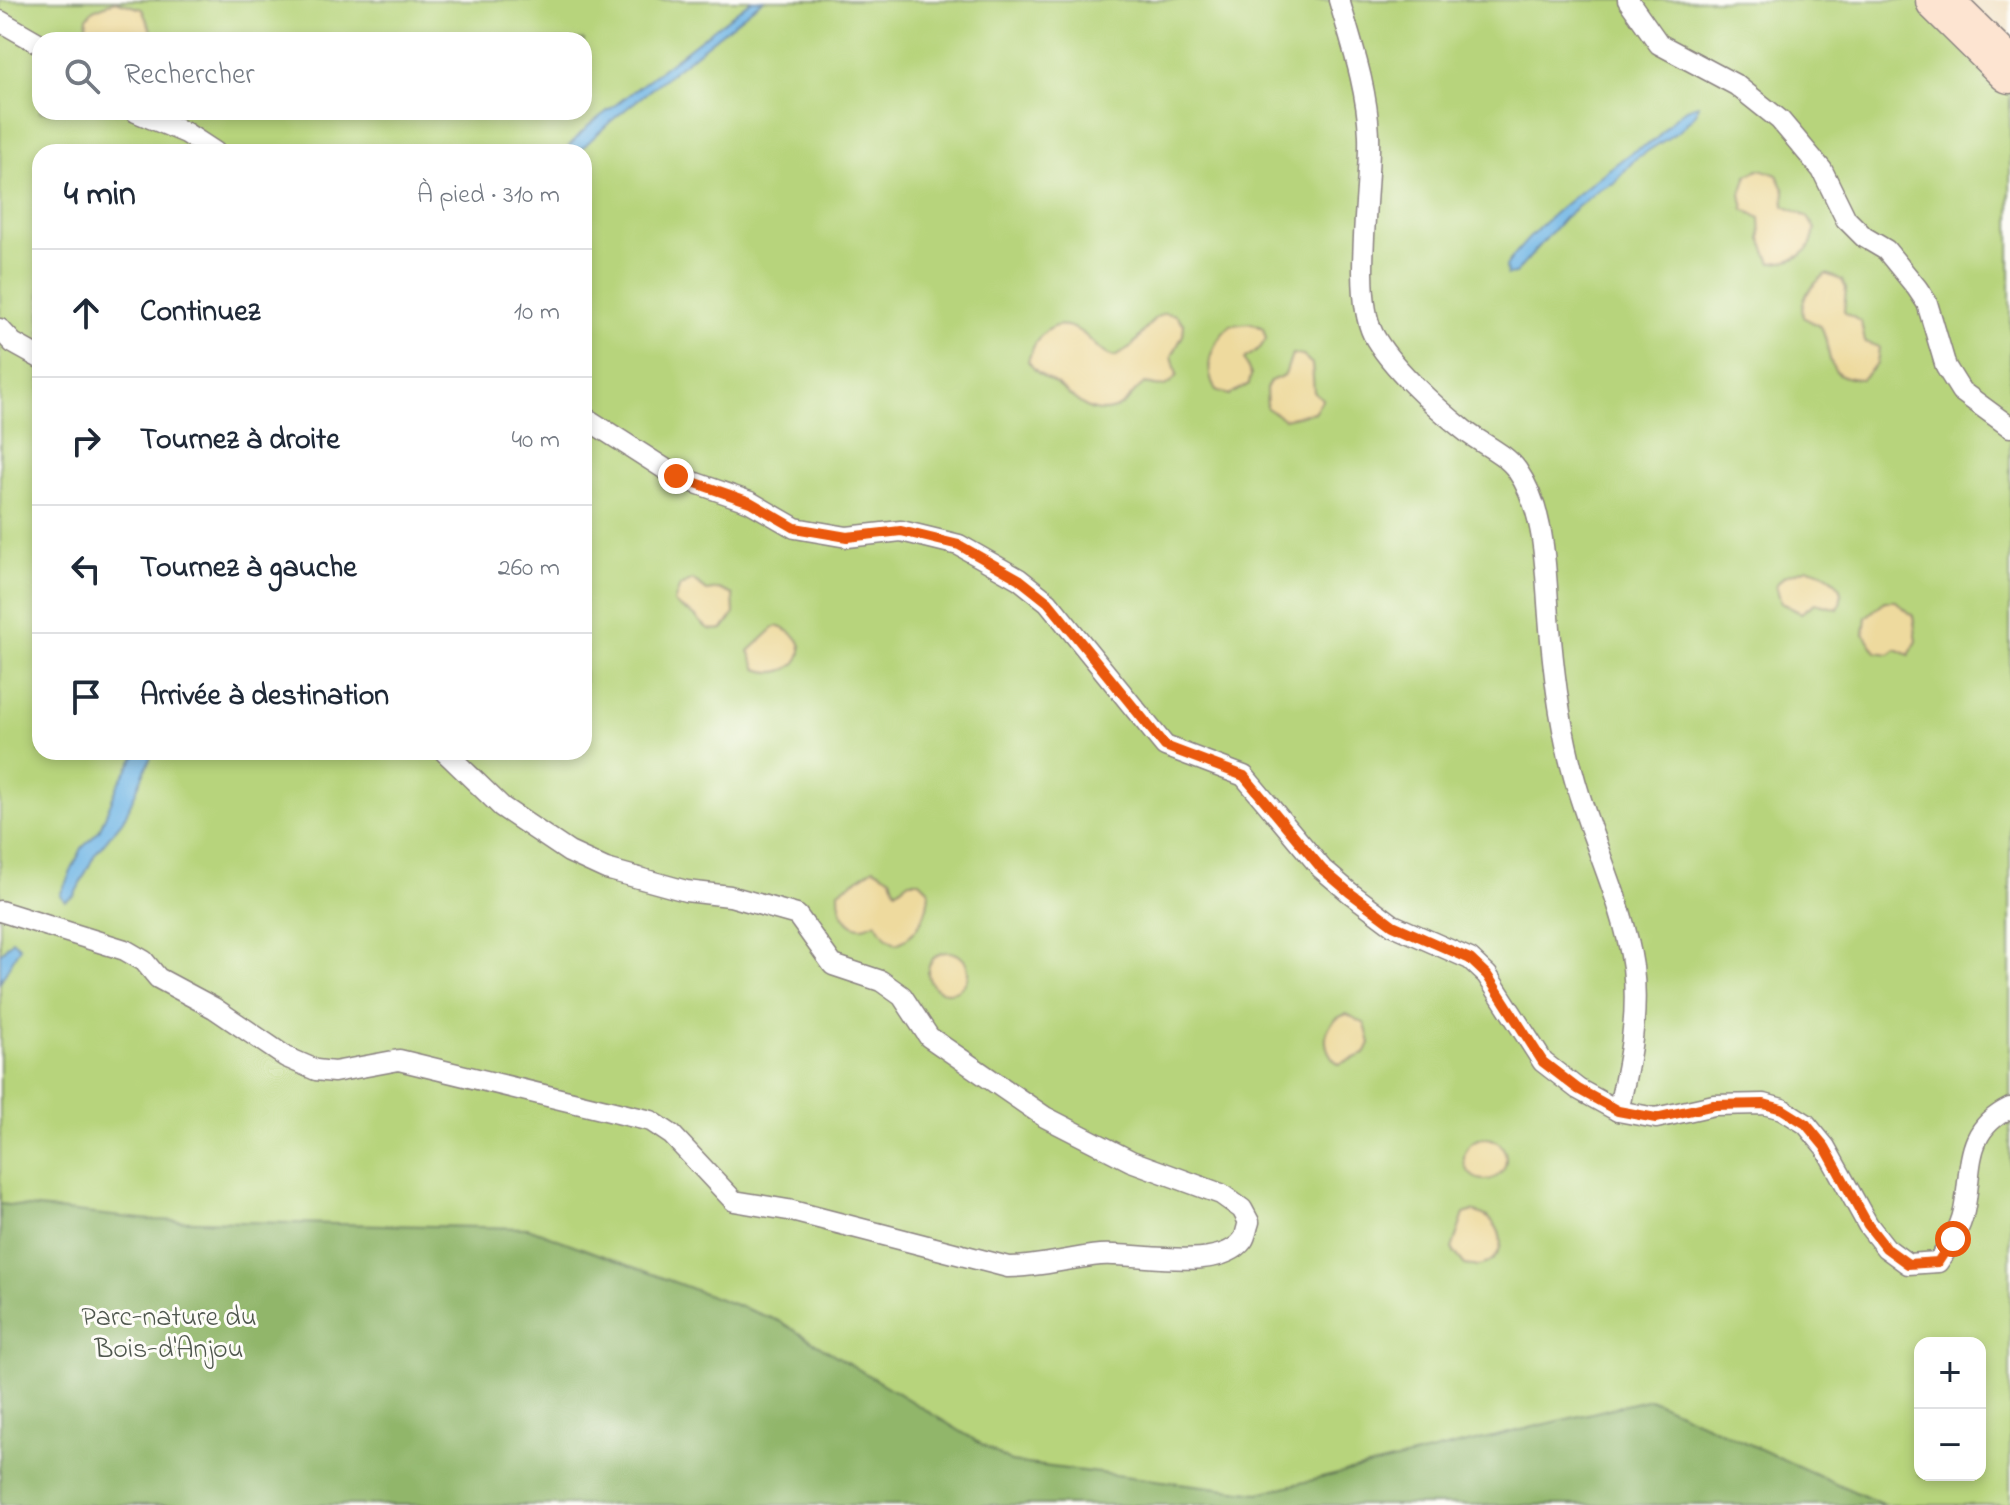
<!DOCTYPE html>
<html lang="fr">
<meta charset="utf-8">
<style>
:root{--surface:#fff;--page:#f6f6f7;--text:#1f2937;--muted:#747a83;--line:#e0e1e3}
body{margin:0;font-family:"Indie Flower",sans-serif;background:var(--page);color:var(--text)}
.controls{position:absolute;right:24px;bottom:24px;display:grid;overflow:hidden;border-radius:16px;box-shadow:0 4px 12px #0003}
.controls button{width:72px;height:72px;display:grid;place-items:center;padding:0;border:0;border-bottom:2px solid var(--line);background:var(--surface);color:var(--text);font:40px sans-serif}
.stop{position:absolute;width:24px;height:24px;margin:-18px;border:6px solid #ea580c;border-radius:50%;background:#fff}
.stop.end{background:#ea580c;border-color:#fff;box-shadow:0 2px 8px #0008}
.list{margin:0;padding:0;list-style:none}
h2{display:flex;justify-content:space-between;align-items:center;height:104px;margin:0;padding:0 32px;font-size:34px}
h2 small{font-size:26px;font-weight:400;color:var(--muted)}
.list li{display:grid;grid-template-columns:52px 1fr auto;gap:24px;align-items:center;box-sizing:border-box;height:128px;padding:0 32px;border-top:2px solid var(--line)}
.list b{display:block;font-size:30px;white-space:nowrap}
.list em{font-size:26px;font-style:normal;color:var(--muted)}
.icon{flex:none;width:44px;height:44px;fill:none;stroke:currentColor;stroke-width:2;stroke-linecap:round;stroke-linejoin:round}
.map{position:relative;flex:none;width:2010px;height:1505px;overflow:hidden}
.search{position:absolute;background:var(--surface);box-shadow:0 4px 12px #0003;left:32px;top:32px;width:560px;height:88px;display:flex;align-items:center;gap:20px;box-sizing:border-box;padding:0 28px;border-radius:24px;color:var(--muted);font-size:30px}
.panel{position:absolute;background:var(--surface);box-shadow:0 4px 12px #0003;left:32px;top:144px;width:560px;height:616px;border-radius:24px}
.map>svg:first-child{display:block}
.green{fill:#b7d47b;stroke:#6c7b5b;stroke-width:2;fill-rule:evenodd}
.forest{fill:#91b66b;stroke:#5a6c53;stroke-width:2}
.sand{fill:#eeda9e;stroke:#887e6c;stroke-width:2}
.water{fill:#6eb5e5;stroke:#486c90;stroke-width:2}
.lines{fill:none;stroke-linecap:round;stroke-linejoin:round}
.lane-casing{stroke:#8a8280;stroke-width:23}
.secondary-casing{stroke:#8a8280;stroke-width:47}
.lane{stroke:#fff;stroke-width:20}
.secondary{stroke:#fde4d1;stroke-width:44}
.route{stroke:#ea580c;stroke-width:10}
.labels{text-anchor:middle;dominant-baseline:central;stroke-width:6;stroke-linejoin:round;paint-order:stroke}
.park-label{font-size:28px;fill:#4f574e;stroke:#fdfcf7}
</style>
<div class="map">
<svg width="2010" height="1505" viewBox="0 0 2010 1505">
<rect width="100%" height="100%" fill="#fdfcf7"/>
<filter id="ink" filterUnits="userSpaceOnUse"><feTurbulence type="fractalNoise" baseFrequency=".0125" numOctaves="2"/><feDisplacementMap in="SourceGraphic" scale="16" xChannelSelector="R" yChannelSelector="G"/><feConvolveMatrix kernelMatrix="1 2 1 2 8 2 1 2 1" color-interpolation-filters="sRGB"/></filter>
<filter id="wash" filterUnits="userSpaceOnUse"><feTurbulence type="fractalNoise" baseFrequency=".006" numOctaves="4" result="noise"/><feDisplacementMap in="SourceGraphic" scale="32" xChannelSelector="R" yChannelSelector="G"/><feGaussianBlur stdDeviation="1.8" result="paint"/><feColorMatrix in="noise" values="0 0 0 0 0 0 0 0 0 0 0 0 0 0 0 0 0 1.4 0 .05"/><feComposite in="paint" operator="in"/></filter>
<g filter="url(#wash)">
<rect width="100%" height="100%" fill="#f2e1c4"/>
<path class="green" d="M 0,0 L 1936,0 L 2010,73 L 2010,1505 L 0,1505 ZM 40,40 L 584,40 L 584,112 L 40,112 ZM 40,152 L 584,152 L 584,752 L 40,752 ZM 1920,1343 L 1980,1343 L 1980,1475 L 1920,1475 Z"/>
<path class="forest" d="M 0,1204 L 151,1220 L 528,1228 L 779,1321 L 1011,1462 L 1259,1493 L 1650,1399 L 1884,1505 L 0,1505 Z"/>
<g class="sand">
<path d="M 115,1 L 142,9 L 151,30 L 148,39 L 92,40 L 86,27 L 87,18 L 93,10 Z"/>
<path d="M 1761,169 L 1777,175 L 1785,191 L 1784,206 L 1808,217 L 1815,229 C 1812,255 1795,262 1771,263 L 1761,239 L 1760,218 L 1744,209 L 1741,194 L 1747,175 Z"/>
<path d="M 1826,274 L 1842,280 L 1846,288 L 1844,312 L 1861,322 L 1865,342 L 1879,347 L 1877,364 L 1862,379 C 1821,379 1834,353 1821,327 L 1803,317 C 1799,298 1812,285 1826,274 Z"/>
<path d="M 1164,313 L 1176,315 L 1184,324 L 1183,335 L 1172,356 L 1177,375 C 1168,388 1160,389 1145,383 C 1132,391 1128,406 1111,410 C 1089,415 1076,400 1061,388 C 1047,376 1040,379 1028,361 C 1035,337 1052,315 1079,331 C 1093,339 1097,353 1115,357 L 1133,345 L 1154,319 Z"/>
<path d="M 1251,323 L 1263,328 L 1266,339 L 1260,348 L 1244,359 L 1251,375 L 1249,384 L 1229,395 L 1216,390 C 1202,366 1212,342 1231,325 Z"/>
<path d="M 1292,354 L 1303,356 L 1312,364 L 1314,392 L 1323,399 L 1314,412 L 1284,419 L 1267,408 L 1266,389 L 1270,381 L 1285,375 Z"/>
<path d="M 1808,568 C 1829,572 1849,585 1838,609 L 1815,603 L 1801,613 L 1781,603 L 1776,585 L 1784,576 Z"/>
<path d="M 693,580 L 707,591 L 719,589 L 733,595 L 734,614 L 723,629 C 707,632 706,627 696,617 C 689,610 680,610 674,602 L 680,586 Z"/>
<path d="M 1885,601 L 1896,601 L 1913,616 L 1917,641 L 1909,655 L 1896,649 L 1889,654 L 1876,652 L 1864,634 L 1866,617 Z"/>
<path d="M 776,626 C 824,640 795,684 757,669 L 749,651 Z"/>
<path d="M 874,868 L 891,878 L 896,891 L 909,881 L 920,881 L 929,890 C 929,913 918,934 897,944 L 886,937 L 876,922 C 851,937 838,914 839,891 Z"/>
<circle cx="948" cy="972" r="20"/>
<path d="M 1347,1014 L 1365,1024 L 1370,1043 L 1365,1054 L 1339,1064 C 1319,1049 1322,1021 1347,1014 Z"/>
<circle cx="1485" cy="1159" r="21"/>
<path d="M 1473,1211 C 1479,1213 1487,1216 1491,1220 C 1513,1243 1495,1272 1465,1265 L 1452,1249 L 1464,1214 Z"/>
</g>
<g class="water">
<path d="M 752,0 L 763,0 L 611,121 L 578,152 L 563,152 L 588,126 Z"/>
<path d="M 1698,105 L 1696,114 L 1679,131 L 1635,159 L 1614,183 L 1598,190 L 1564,218 L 1515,274 L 1507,275 L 1506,266 C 1536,223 1587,186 1629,154 C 1637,148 1650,145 1656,139 C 1669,125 1677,110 1698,105 Z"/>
<path d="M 138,752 L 153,752 L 124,819 L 95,854 L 74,896 L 65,901 L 60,895 L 82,848 L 99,831 L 118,785 Z"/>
<path d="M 12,940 L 20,947 L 0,982 L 0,954 Z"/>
</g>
</g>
<g filter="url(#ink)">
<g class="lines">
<defs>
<g id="lane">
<path d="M 1339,0 C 1352,45 1367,88 1369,135 C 1371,184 1352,292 1373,334 C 1390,366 1435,407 1464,430 C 1480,443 1505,453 1517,470 C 1546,512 1545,568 1549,616 C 1554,680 1562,745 1583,806 C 1600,859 1625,911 1633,967 C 1639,1016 1629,1064 1618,1111"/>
<path d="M 1628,0 L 1659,44 L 1736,85 L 1780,120 L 1822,170 L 1846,219 L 1864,237 L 1886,250 L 1917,288 L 1927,303 L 1946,367 L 1961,391 L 2010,427"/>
<path d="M 0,21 L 40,44"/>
<path d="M 136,112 L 186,133 L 215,152"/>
<path d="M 0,329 L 13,343 L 40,358"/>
<path d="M 584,417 L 676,476 L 750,502 L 795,528 L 847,537 L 901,531 L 918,535 L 959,545 L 1019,579 L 1048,602 L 1165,746 L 1244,776 L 1322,869 L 1349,892 L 1393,925 L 1470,959 L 1487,975 L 1543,1062 L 1578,1089 L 1618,1111 L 1656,1118 L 1714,1105 L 1764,1104 L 1782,1109 L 1806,1124 L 1825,1147 L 1868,1225 L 1886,1248 L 1908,1264 L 1938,1262 C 1949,1246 1960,1230 1964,1211 C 1973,1166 1963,1131 2010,1108"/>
<path d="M 0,911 L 125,950 L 144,961 L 158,978 L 214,1008 L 286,1057 L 316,1070 L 334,1072 L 399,1060 L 651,1121 L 672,1135 L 734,1201 L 788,1210 L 1008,1267 C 1040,1267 1069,1258 1100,1255 C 1136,1252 1219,1273 1243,1240 C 1246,1236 1247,1227 1249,1222 L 1242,1209 L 1221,1194 L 1131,1161 L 1045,1117 L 929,1037 L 902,996 L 881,981 L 833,965 L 797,915 L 730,896 L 686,891 L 606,869 L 569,852 L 502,807 L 445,752"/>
</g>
<path id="secondary" d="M 1938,0 L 2010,71"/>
</defs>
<use href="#lane" class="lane-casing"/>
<use href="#secondary" class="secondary-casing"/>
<use href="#lane" class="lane"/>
<use href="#secondary" class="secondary"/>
</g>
</g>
<g class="lines" filter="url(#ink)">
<path class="route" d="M 676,476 L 750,502 L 795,528 L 847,537 L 901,531 L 918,535 L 959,545 L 1019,579 L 1048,602 L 1165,746 L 1244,776 L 1322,869 L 1349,892 L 1393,925 L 1470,959 L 1487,975 L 1543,1062 L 1578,1089 L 1618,1111 L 1656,1118 L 1714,1105 L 1764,1104 L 1782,1109 L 1806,1124 L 1825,1147 L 1868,1225 L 1886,1248 L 1908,1264 L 1938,1262 L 1953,1239"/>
</g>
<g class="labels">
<g class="park-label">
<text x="169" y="1318">Parc-nature du<tspan x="169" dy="32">Bois-d'Anjou</tspan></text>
</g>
</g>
</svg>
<div class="controls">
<button>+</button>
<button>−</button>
</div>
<div class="stop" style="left:1953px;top:1239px"></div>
<div class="stop end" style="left:676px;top:476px"></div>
<div class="search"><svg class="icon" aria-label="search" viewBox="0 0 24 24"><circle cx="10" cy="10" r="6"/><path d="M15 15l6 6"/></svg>Rechercher</div>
<section class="panel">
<h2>4 min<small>À pied · 310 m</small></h2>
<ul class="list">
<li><svg class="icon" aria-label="ahead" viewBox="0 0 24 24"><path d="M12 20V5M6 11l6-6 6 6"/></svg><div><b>Continuez</b></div><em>10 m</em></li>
<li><svg class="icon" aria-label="right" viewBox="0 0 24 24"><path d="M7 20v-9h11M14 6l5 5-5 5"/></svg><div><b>Tournez à droite</b></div><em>40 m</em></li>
<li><svg class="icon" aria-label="left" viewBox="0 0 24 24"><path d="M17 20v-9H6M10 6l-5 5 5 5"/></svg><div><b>Tournez à gauche</b></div><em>260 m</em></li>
<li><svg class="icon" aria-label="arrive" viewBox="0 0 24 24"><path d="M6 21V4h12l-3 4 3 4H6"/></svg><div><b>Arrivée à destination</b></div></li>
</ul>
</section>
</div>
